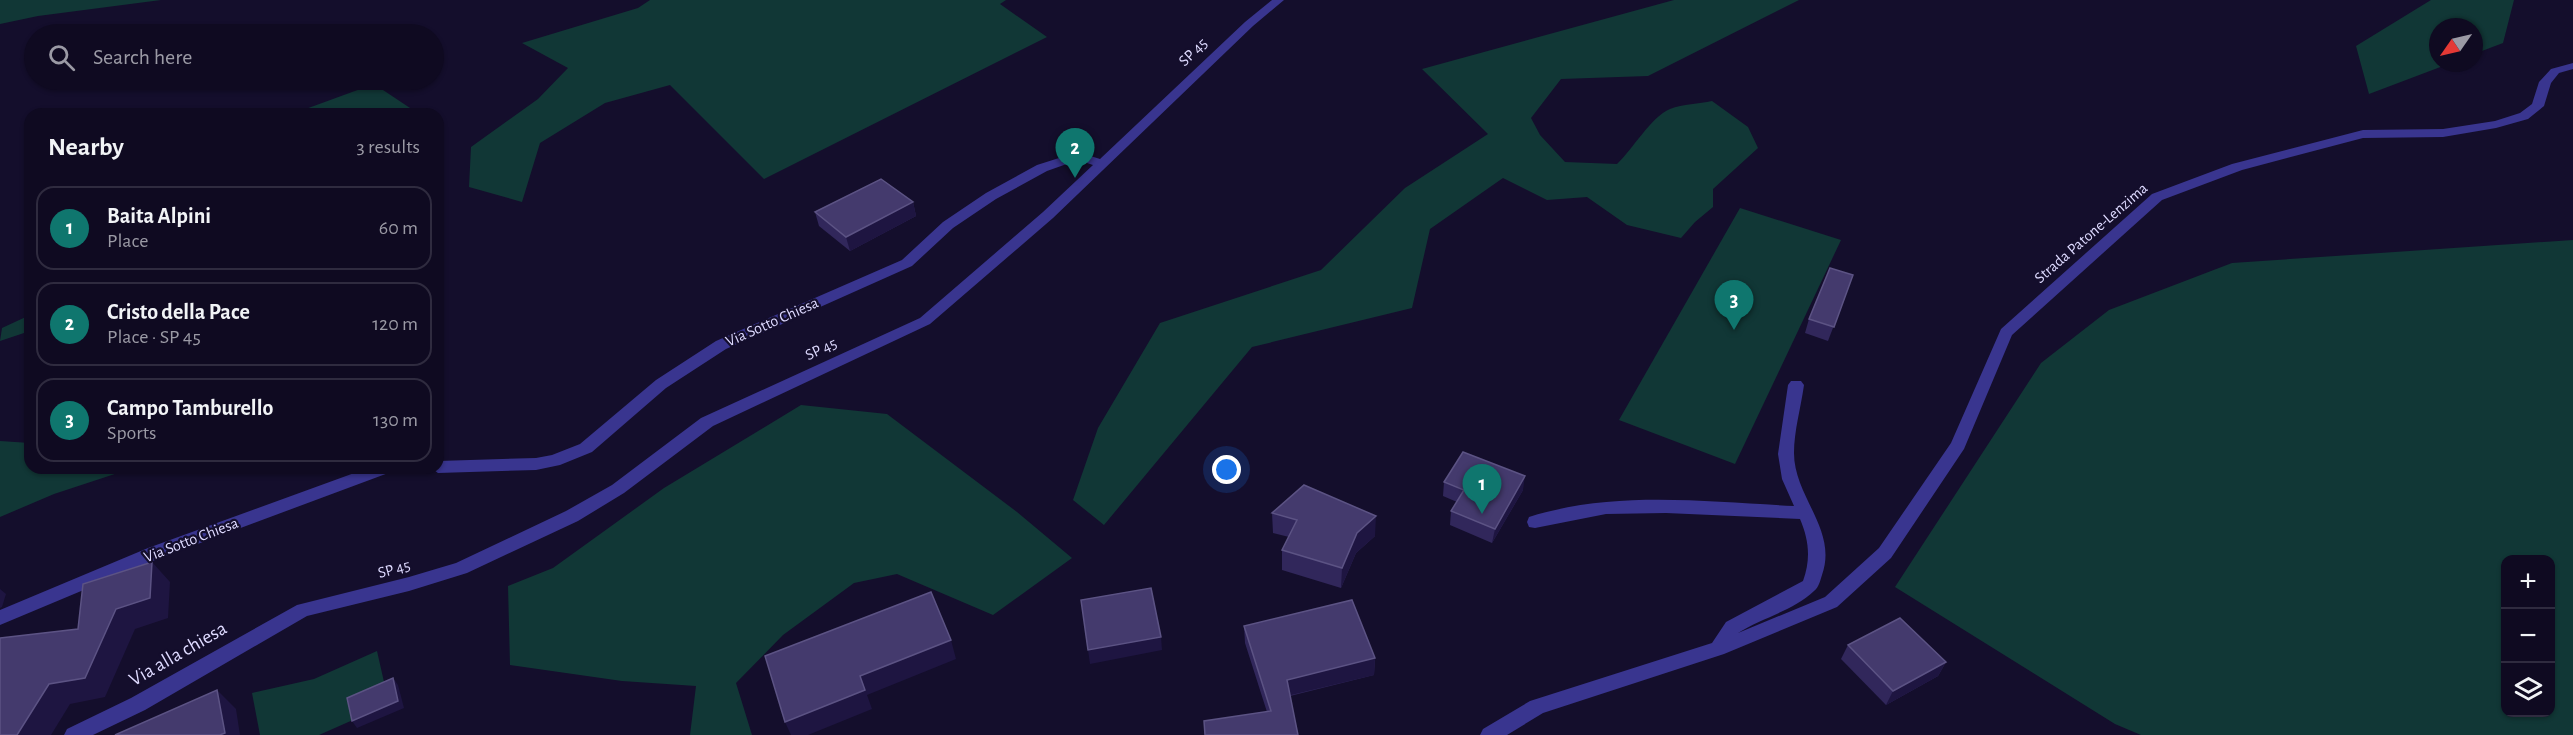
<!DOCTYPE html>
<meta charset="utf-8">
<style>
:root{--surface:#0f0a21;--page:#1d182e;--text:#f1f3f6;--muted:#9b9aa5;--line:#2f2b3f;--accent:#0f766e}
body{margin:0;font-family:"Alegreya Sans",sans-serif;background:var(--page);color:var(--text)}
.controls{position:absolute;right:18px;bottom:18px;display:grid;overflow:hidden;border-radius:12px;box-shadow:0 2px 4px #0004}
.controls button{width:54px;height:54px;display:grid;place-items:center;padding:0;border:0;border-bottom:2px solid var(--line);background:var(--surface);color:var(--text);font:30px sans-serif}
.compass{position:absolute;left:2429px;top:18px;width:54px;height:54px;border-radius:50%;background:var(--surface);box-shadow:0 2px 4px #0004;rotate:236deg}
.you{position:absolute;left:1227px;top:470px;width:21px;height:21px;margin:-15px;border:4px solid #fff;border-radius:50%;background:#1a73e8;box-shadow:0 0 0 9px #1a73e833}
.badge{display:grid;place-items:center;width:39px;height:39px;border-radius:50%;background:var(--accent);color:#fff;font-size:20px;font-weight:700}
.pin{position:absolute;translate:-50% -50px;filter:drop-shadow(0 2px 3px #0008)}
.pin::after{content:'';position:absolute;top:32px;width:21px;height:18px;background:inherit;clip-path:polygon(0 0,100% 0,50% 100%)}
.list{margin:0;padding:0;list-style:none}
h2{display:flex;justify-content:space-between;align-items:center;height:78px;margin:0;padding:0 24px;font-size:26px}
h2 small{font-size:20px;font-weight:400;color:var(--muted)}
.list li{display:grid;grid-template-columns:39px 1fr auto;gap:18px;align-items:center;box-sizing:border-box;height:84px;margin:0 12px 12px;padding:0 12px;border:2px solid var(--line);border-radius:18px}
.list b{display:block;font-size:22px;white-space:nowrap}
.list p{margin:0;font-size:20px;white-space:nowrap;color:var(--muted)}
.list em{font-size:20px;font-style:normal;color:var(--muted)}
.icon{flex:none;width:33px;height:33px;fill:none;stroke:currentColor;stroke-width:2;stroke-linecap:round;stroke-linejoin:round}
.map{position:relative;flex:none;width:2573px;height:735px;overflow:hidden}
.search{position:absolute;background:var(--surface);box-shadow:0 2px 4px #0004;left:24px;top:24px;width:420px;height:66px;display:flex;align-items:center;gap:15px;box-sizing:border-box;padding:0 21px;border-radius:33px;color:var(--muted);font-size:22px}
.panel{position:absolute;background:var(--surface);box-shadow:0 2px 4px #0004;left:24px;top:108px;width:420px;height:366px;border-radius:18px}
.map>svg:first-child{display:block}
.green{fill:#113736;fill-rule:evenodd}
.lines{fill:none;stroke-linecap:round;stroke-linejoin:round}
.minor{fill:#39358f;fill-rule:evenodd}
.wall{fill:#31275b}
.shaded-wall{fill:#1e1541}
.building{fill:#443a6d;stroke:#5c5384;stroke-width:1.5}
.labels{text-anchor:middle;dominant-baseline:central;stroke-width:4.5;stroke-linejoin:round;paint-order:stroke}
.street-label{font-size:16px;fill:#dedaff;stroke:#140e2c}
.near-street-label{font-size:20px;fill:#dedaff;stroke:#140e2c}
</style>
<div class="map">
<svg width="2573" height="735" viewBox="0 0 2573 735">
<rect width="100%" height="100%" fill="#140e2c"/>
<g class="green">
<path d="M 0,0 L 161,0 L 38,16 L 0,24 Z"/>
<path d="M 650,0 L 1006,0 L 1000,4 L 1047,37 L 764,179 L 670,85 L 605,103 L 540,143 L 522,202 L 469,187 L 471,147 L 538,99 L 568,68 L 522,43 L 638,8 Z"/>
<path d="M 1674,0 L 1799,0 L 1648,76 L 1561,79 L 1531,118 L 1540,135 L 1565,162 L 1617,164 C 1633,149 1651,117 1670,109 C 1683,104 1699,104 1712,101 L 1748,127 L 1758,148 L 1713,189 L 1713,207 L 1695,222 L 1681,238 L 1627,225 L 1587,197 L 1547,200 L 1503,178 L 1430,229 L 1412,308 L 1252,347 L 1104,525 L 1073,500 L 1098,428 L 1160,323 L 1321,270 L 1405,188 L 1488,134 L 1422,69 Z"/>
<path d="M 2431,0 L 2514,0 L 2503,43 L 2474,54 L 2474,27 L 2438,27 L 2438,63 L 2451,63 L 2369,94 L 2356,46 Z"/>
<path d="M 374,84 L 419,114 L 292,114 Z"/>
<path d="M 1740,208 L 1841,240 L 1735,464 L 1619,420 Z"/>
<path d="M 2573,240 L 2573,735 L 2141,735 L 2115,724 L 1895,587 L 2041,363 L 2109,310 L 2232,263 ZM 2506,560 L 2550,560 L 2550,712 L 2506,712 Z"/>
<path d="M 30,315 L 30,331 L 0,341 L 2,328 Z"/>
<path d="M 801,405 L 887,414 L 1017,512 L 1072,558 L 993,615 L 897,574 L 854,583 L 783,635 L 736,683 L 752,735 L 690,735 L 696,686 L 622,681 L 510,665 L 508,586 L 553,568 L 664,488 Z"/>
<path d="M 0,441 L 30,443 L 30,468 L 133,468 L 54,494 L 0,517 Z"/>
<path d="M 377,651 L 389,704 L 319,735 L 260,735 L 252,693 L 314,679 Z"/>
</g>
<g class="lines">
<g class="minor">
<path d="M 1272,0 L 1284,0 L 1253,26 L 1053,218 L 930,324 L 713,426 L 624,493 L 578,521 L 467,573 L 409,591 L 307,616 L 145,710 L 93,735 L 64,735 L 67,729 L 131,698 L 297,605 L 409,577 L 456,563 L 566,511 L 612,485 L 701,418 L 920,318 L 1043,212 L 1093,165 L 1078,160 L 1047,171 L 996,199 L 953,228 L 912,266 L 726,349 L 666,388 L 592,452 L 560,465 L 536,470 L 438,473 L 431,468 L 438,468 L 438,461 L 536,458 L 552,455 L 580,444 L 656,380 L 716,341 L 902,260 L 943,222 L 986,193 L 1037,165 L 1078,152 L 1100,159 L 1245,22 Z"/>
<path d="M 2573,63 L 2573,69 L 2559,73 L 2551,83 L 2544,106 L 2528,119 L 2496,128 L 2443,137 L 2363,138 L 2242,170 L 2162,200 L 2012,335 L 1964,449 L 1891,558 L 1837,607 L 1724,654 L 1543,713 L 1507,735 L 1480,735 L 1483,729 L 1530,701 L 1712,643 L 1726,622 L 1803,581 C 1811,559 1809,540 1800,519 L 1666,513 L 1606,514 L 1535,528 L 1529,527 L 1527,522 L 1529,517 C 1614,490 1707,502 1794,506 L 1782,479 L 1778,454 L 1788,385 L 1791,381 L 1801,381 L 1804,385 C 1801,407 1794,431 1794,453 C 1794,497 1838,530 1822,575 C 1820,581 1819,587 1814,591 C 1793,611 1761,618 1738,633 L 1825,597 L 1879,548 L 1951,443 L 2001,329 L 2152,194 L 2232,164 L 2363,130 L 2443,129 L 2495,121 L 2520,113 L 2532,104 L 2539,82 L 2551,69 Z"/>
<path d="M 368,468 L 393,468 L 391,472 L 160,558 L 0,625 L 0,610 L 148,548 Z"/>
</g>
</g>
<g class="wall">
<path d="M 913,202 L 916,216 L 850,251 L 819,226 L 815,212 Z"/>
<path d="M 1853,275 L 1828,341 L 1805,333 L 1809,319 Z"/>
<path d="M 1444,482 L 1523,490 L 1492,543 L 1450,525 L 1451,511 L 1457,502 L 1443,496 Z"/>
<path d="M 1272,513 L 1375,536 L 1356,553 L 1341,588 L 1282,570 L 1282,550 L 1289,537 L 1273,533 Z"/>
<path d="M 1244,626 L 1375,658 L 1374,675 L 1290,696 L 1298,735 L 1205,735 L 1204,721 L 1267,712 L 1245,643 Z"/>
<path d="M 1848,645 L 1946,662 L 1938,676 L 1886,705 L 1841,659 Z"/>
</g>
<g class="shaded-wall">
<path d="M 913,202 L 916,216 L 850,251 L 846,237 Z"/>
<path d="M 1525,476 L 1523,490 L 1492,543 L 1495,529 Z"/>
<path d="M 1376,516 L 1375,536 L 1356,553 L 1341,588 L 1342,568 L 1357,533 Z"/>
<path d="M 152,562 L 170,582 L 168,618 L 135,629 L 105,697 L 70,704 L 51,735 L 17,735 L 49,684 L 116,609 Z"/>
<path d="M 0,589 L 6,594 L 2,607 L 0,608 Z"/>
<path d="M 1161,637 L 1162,650 L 1090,664 L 1088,650 Z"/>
<path d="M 951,640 L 956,659 L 867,695 L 872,709 L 808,735 L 791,735 L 785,722 L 860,676 Z"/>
<path d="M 1375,658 L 1374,675 L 1287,696 L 1287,680 Z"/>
<path d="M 1946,662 L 1938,676 L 1886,705 L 1893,691 Z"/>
<path d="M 393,678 L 398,685 L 404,708 L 357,728 L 352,721 Z"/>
<path d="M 217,690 L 236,709 L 240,735 L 220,735 Z"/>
</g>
<g class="building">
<path d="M 881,179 L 913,202 L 846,237 L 815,212 Z"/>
<path d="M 1830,268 L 1853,275 L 1834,327 L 1809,319 Z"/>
<path d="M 1463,452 L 1525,476 L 1495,529 L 1451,511 L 1464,490 L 1444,482 Z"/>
<path d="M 1304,485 L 1376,516 L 1357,533 L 1342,568 L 1282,550 L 1297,520 L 1272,513 Z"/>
<path d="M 152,562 L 150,598 L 116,609 L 85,678 L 49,684 L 17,735 L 0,735 L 0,638 L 78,629 L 83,584 Z"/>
<path d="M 1151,588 L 1161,637 L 1088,650 L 1081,600 Z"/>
<path d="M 931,592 L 951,640 L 860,676 L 865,690 L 785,722 L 765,656 Z"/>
<path d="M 1352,600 L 1375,658 L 1287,680 L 1298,735 L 1205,735 L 1204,721 L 1271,711 L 1244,626 Z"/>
<path d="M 1900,618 L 1946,662 L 1893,691 L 1848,645 Z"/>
<path d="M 393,678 L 398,701 L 352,721 L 347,698 Z"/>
<path d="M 217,690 L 225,733 L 220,735 L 115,735 Z"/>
</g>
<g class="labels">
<g class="street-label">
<text transform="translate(1193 52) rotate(-43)">SP 45</text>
<text transform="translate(2091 233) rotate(-41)">Strada Patone-Lenzima</text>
<text transform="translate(772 322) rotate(-24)">Via Sotto Chiesa</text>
<text transform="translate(821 349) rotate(-25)">SP 45</text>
<text transform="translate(191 540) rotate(-21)">Via Sotto Chiesa</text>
<text transform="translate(394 569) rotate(-15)">SP 45</text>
</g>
<g class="near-street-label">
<text transform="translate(178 654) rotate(-30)">Via alla chiesa</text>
</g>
</g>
</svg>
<div class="controls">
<button>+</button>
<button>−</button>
<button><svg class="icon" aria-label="layers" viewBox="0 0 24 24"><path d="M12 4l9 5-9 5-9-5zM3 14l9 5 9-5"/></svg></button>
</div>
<svg class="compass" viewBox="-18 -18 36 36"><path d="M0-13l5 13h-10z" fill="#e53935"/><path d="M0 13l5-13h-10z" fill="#9b9aa5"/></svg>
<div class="you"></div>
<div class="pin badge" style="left:1482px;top:514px">1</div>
<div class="pin badge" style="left:1075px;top:178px">2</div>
<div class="pin badge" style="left:1734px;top:330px">3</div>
<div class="search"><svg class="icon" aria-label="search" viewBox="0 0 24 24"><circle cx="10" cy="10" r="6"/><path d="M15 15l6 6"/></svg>Search here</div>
<section class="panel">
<h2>Nearby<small>3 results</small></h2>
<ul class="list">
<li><span class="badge">1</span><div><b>Baita Alpini</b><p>Place</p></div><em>60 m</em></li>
<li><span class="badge">2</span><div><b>Cristo della Pace</b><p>Place · SP 45</p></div><em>120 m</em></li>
<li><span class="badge">3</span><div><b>Campo Tamburello</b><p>Sports</p></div><em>130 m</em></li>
</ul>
</section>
</div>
